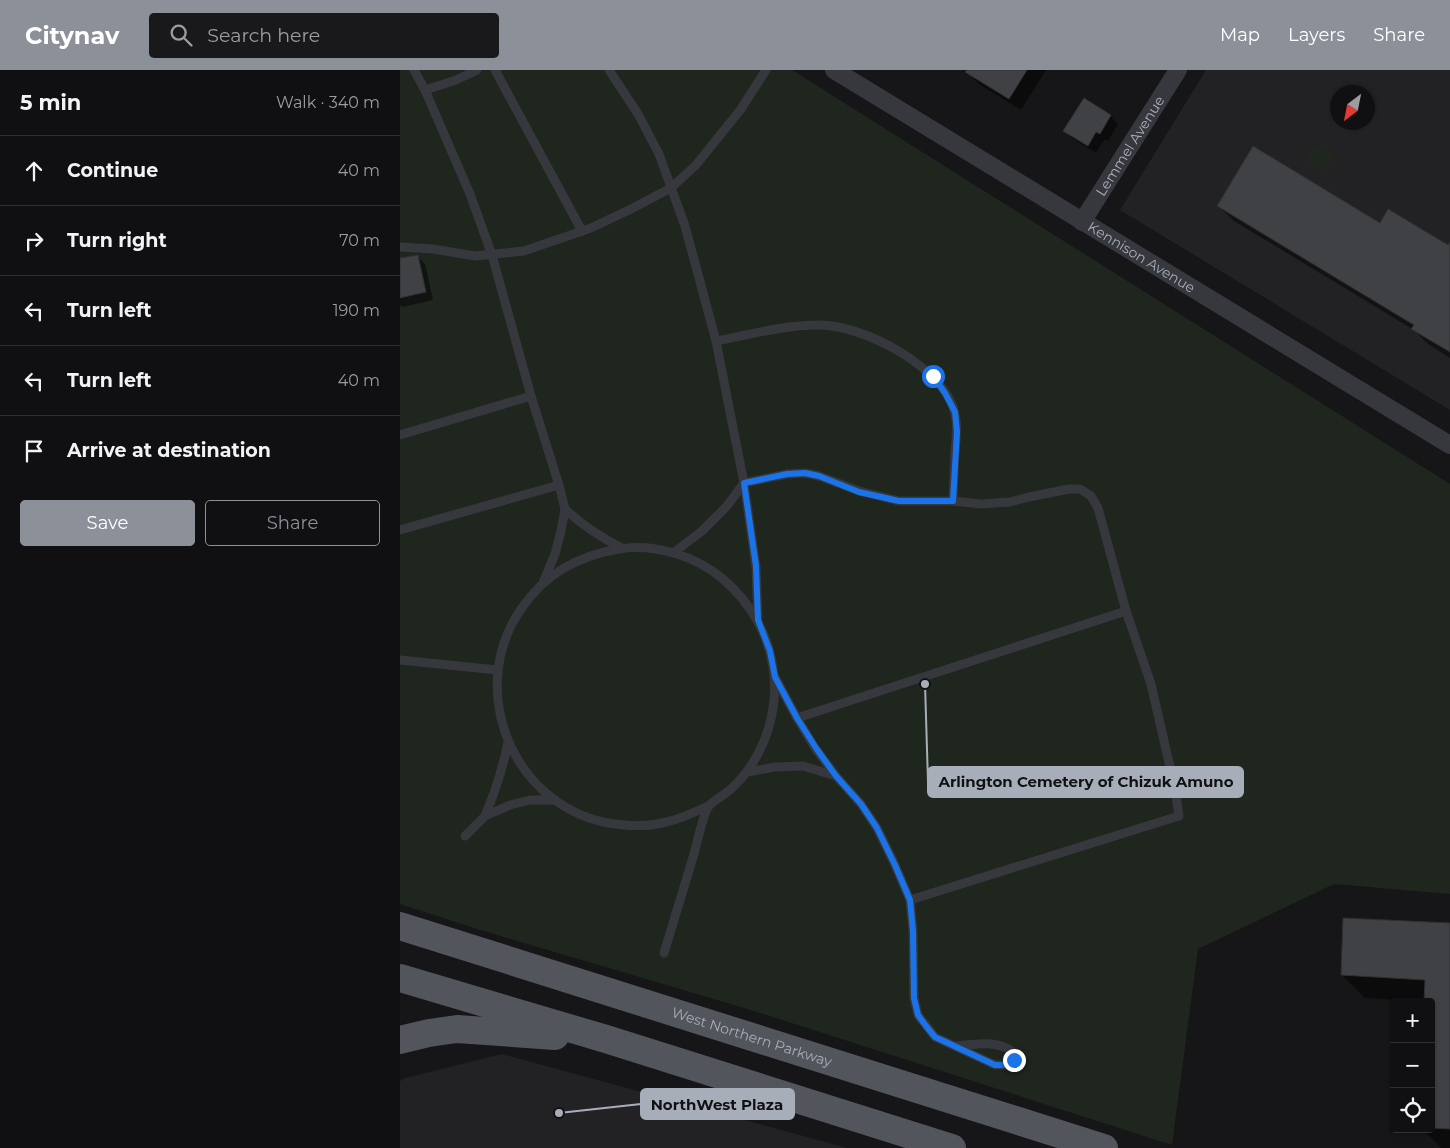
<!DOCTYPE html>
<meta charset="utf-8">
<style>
:root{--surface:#101012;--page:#19191b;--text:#f1f3f6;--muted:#9c9d9f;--line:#303032;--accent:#8c9099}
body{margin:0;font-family:Montserrat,sans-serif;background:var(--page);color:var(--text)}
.controls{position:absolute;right:15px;bottom:15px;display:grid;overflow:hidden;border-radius:5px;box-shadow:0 1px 4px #0004}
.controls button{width:45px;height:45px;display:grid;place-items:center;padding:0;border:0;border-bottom:1px solid var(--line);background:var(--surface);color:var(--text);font:25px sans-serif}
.compass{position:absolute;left:930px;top:15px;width:45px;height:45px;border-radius:50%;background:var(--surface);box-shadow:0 1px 4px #0004;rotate:212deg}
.stop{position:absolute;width:15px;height:15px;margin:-11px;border:4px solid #1a73e8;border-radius:50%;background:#fff}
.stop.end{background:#1a73e8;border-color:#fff;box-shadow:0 1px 5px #0008}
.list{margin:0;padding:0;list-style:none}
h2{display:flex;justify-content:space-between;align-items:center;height:65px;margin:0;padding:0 20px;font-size:21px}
h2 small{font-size:16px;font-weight:400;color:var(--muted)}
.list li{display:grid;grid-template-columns:32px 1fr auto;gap:15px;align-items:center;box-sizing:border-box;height:70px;padding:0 20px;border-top:1px solid var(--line)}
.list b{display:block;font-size:19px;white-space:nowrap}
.list em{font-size:16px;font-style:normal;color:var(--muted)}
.actions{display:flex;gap:10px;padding:15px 20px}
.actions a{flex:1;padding:11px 0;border:1px solid var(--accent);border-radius:5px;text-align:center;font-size:18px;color:var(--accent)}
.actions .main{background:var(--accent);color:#fff}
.icon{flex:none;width:28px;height:28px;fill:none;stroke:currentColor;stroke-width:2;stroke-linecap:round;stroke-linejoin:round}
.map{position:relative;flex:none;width:1050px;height:1078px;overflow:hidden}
header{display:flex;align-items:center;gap:30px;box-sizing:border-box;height:70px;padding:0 25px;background:var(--accent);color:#fff}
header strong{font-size:24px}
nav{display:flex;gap:28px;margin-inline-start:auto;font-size:18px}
.search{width:350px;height:45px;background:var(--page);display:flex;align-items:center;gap:12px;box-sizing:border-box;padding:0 18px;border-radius:5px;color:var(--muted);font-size:19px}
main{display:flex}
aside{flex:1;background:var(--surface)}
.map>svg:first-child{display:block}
.built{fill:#222225;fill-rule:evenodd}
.green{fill:#1e261e}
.shadow{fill:#0007}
.building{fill:#404145;stroke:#303034}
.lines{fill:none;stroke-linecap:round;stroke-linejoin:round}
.service{stroke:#37383d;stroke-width:9}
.minor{stroke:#37383d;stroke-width:18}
.primary{stroke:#53555c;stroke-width:28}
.route{stroke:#1a73e8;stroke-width:6}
.labels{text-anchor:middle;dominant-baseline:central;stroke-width:5;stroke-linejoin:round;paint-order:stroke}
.street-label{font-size:14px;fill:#a7aeb9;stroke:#111113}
.leader{fill:none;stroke:#a7aeb9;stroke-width:2}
.callout-dot{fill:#a7aeb9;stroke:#111113;stroke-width:2}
.callout{fill:#a7aeb9;stroke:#a7aeb9;stroke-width:2}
.callout-label{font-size:15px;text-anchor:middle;font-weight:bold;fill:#111}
</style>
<header>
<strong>Citynav</strong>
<div class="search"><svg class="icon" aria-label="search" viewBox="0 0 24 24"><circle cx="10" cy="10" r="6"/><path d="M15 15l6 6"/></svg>Search here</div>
<nav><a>Map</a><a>Layers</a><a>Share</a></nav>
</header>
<main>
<aside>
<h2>5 min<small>Walk · 340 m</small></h2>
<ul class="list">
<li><svg class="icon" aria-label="ahead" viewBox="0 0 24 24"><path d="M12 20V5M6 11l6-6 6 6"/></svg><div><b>Continue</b></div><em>40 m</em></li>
<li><svg class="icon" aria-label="right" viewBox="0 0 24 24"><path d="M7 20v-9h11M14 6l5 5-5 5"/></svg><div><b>Turn right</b></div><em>70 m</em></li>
<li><svg class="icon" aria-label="left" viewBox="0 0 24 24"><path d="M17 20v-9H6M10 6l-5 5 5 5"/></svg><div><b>Turn left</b></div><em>190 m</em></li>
<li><svg class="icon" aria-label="left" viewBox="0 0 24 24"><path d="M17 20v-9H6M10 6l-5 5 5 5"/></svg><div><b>Turn left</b></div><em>40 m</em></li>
<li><svg class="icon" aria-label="arrive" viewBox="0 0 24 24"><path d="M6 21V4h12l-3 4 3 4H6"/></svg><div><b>Arrive at destination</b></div></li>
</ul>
<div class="actions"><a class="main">Save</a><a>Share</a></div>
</aside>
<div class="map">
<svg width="1050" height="1078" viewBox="0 0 1050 1078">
<rect width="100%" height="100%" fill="#161618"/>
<g class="built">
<path d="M 806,0 L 1050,0 L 1050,340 L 720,140 ZM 938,22 L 968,22 L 968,52 L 938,52 Z"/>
<path d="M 102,984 L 433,1074 L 447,1078 L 0,1078 L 0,1012 L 2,1009 Z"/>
</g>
<g class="green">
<path d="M 0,0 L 392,0 L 1050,414 L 1050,824 L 934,814 L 798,879 L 772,1075 L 351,940 L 77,859 L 0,834 Z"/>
<path d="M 920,76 L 931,82 L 934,89 L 927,99 L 920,100 L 909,93 L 907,85 L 912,78 Z"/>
</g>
<g class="shadow">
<path d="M 568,0 L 646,0 L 621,40 L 579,14 L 567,2 Z"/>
<path d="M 710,46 L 718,54 L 708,71 L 705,69 L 696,83 L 672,68 L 664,60 Z"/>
<path d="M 818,136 L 980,154 L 1049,177 L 1050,175 L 1050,288 L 1028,274 L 1014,260 L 834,151 Z"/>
<path d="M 17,186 L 25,194 L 33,230 L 2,237 L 0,235 L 0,189 Z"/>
<path d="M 1050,854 L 1050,1078 L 1041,1078 L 1022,1059 L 1031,1059 L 1031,932 L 965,928 L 942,905 Z"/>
</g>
<g class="building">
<path d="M 567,0 L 627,0 L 609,29 L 565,2 Z"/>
<path d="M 684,28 L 711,45 L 700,64 L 696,62 L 688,76 L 663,61 Z"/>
<path d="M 853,76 L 980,153 L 988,139 L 1048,175 L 1050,172 L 1050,282 L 1011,259 L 1014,255 L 817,136 Z"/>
<path d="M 18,185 L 26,222 L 0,228 L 0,188 Z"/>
<path d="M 943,848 L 1050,853 L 1050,1059 L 1031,1058 L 1031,932 L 1024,932 L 1025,910 L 941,905 Z"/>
</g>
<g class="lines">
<g class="service">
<path d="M 14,0 L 25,20 L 70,124 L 92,185 L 131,326 L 159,415 L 165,439 L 161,461 L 155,484 L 143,513"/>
<path d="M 95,0 L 182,161"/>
<path d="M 209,0 L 238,44 L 259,84 L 285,156 L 316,271 L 344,413 L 327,436 L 302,461 L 273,483"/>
<path d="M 25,20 L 56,10 L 77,0"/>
<path d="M 0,177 L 33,179 L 75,186 L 124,181 L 191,158 L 231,139 L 271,118 L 296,95 L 341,39 L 366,0"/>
<path d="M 316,271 C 348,265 385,255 418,255 C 462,254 545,297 555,344 C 558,356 556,369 555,382 C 554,398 554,415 553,431"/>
<path d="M 0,365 L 131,326"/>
<path d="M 165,439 C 183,456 200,467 222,478"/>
<path d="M 0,460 L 159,415"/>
<path d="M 358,550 L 356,497 L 344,413 L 387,404 L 405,403 L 419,406 L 459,421 L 499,431 L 553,431 L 581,434 L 610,432 L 629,427 L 669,419 L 680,419 L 691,426 L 698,438 L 726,541 L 751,614 L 775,719 L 779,746 L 510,830"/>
<path d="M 0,590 L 97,600"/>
<path d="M 375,607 L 397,648 L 415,678 L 436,706 L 461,734 L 477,758 L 495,795 L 510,830 L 513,861 L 514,928 L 518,945 L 535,967 L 595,995 L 609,995 L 614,990 L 612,981 C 596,970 575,974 556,976"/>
<path d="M 397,648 L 726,541"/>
<path d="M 347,702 L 375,697 L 403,696 L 436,706"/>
<path d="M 85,746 C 95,722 103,698 108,672"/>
<path d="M 65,766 L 85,746 L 110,735 L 130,730 L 155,730"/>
<path d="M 264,883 C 274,850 284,817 294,784 C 298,769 301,753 307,739 C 310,732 320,728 326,723 C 334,717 342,708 348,700 C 391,639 381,559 324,510 C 297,486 254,473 219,479 C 177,486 145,504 121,539 C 62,625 119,748 224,755 C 256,758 279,750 308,736"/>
</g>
<g class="minor">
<path id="s1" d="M 434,0 L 1050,375"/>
<path id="s2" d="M 682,152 L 778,0"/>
</g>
<g class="primary">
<path id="s3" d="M 0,856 L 704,1078"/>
<path d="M 0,908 L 206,969 L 552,1078"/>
<path d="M 0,970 L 29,963 L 57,959 L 155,966"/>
</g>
</g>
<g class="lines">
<path class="route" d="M 533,306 L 545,323 L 555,342 L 557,362 L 553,431 L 499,431 L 459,422 L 419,406 L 405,403 L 387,404 L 344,413 L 356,496 L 358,550 L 370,581 L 375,607 L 397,648 L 416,678 L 436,706 L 461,734 L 477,758 L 495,795 L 510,830 L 513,861 L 514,928 L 518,945 L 526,956 L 535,967 L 595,995 L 610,995 L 614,990"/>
</g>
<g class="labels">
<g class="street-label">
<text stroke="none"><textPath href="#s2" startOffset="90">Lemmel Avenue</textPath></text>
<text stroke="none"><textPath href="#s1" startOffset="360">Kennison Avenue</textPath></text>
<text stroke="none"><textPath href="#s3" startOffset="369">West Northern Parkway</textPath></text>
</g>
</g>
<path class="leader" d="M525 614L528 712M159 1043L241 1034"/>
<g class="callout-dot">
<circle cx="525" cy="614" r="5"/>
<circle cx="159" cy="1043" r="5"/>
</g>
<g class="callout">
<rect x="528" y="697" width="315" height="30" rx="5"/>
<rect x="241" y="1019" width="153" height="30" rx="5"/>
</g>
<g class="callout-label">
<text x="686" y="717">Arlington Cemetery of Chizuk Amuno</text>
<text x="317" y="1040">NorthWest Plaza</text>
</g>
</svg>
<div class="controls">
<button>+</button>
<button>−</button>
<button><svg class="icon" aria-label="locate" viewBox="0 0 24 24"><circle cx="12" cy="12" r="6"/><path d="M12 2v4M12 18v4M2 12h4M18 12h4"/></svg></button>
</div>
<svg class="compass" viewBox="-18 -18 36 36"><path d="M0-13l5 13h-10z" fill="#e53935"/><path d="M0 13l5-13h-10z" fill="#9c9d9f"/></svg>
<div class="stop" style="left:533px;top:306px"></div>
<div class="stop end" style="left:614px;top:990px"></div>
</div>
</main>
